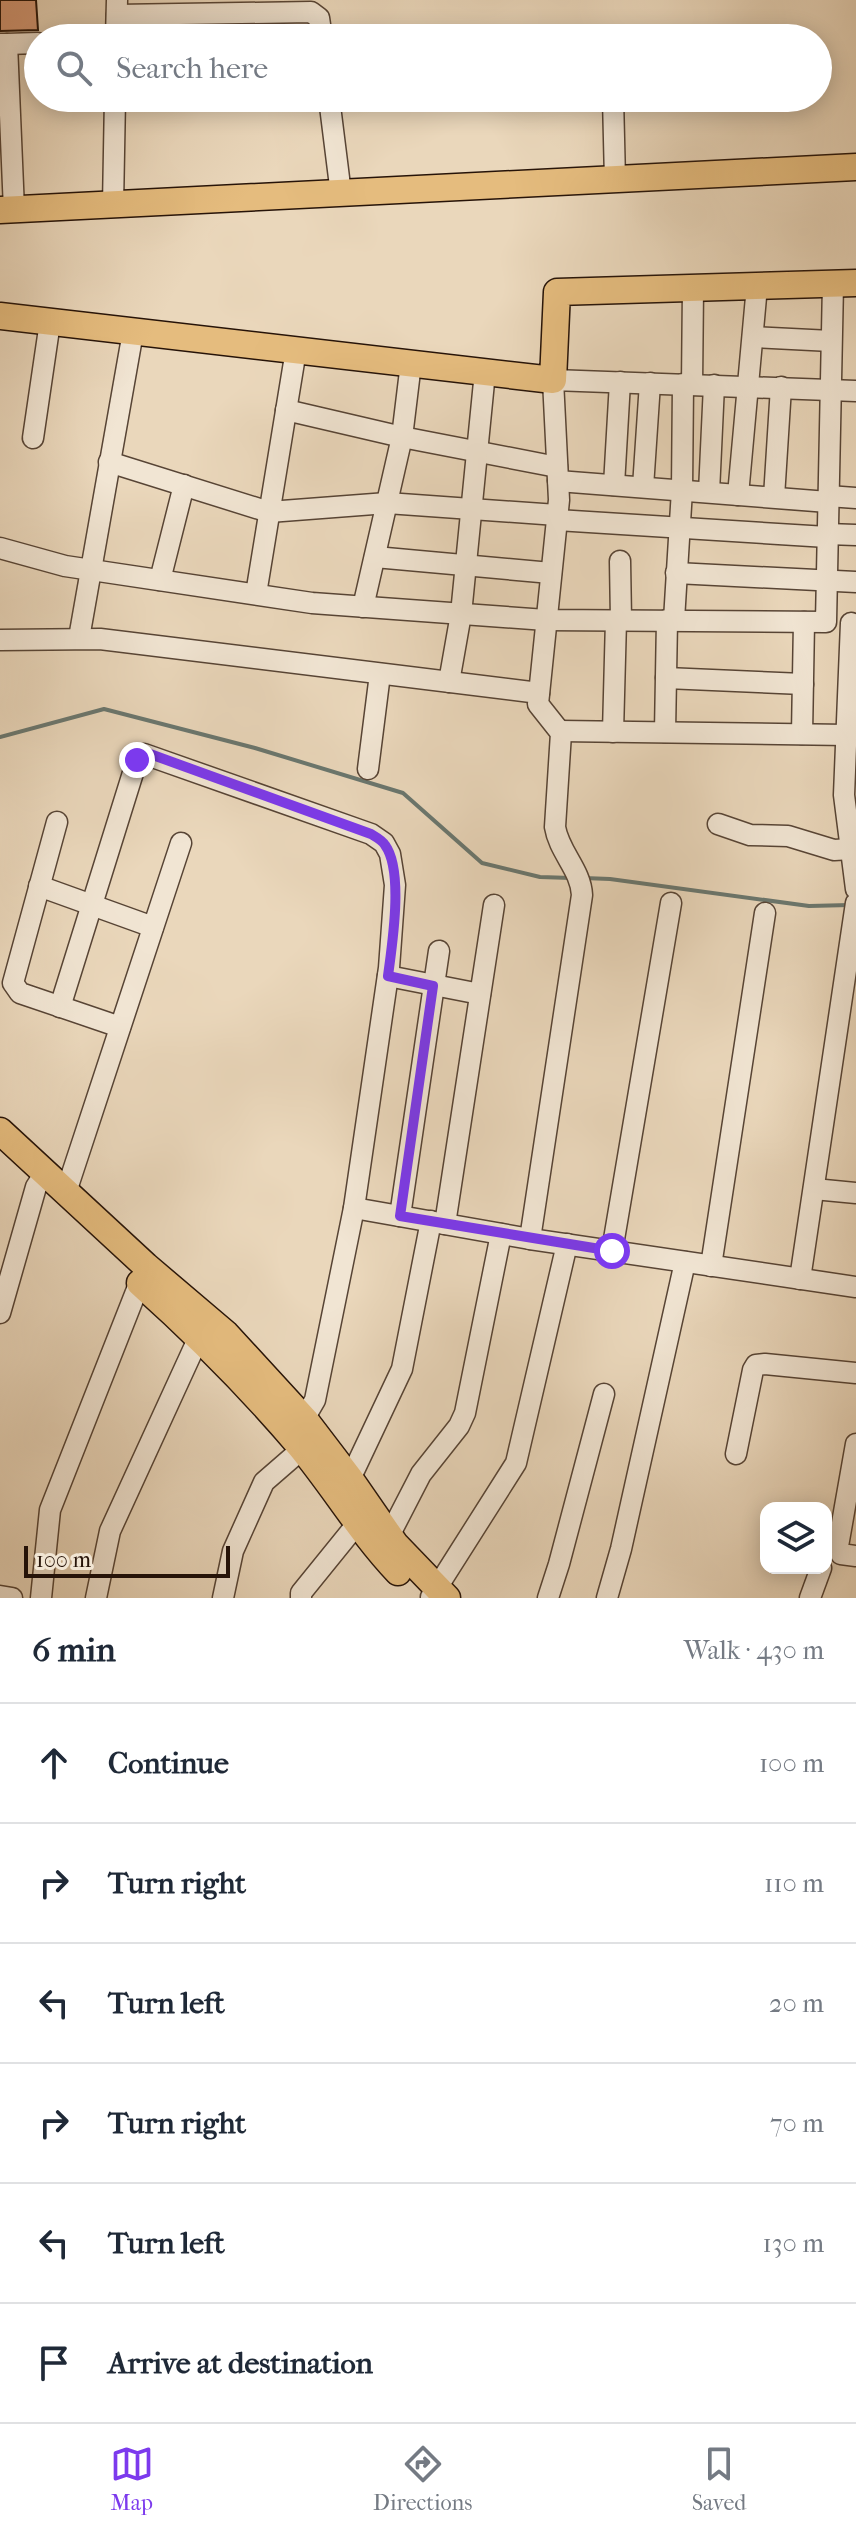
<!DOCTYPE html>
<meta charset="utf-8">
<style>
:root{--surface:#fff;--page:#f2f2f3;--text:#1f2937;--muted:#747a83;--line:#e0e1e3;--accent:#7c3aed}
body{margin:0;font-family:"IM FELL French Canon",serif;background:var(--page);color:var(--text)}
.controls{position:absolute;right:24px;bottom:24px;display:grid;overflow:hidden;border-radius:16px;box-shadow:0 4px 20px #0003}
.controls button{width:72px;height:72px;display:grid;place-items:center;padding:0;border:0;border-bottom:2px solid var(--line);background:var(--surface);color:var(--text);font:40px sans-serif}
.scale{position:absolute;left:24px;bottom:20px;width:206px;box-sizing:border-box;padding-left:8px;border:4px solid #261308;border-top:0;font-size:22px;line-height:28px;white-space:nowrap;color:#261308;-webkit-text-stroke:6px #f1e5d3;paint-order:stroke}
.stop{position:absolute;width:24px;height:24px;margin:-18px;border:6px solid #7c3aed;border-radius:50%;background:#fff}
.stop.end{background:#7c3aed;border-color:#fff;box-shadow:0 2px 8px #0008}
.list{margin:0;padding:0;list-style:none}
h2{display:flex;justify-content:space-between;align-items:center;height:104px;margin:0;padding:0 32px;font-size:34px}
h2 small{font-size:26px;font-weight:400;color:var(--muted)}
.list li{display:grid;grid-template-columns:52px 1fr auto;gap:24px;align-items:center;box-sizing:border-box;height:120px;padding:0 32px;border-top:2px solid var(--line)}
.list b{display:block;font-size:30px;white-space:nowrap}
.list em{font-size:26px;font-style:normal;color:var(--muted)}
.icon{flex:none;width:44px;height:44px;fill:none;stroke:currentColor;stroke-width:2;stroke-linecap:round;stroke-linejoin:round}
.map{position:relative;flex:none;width:856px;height:1598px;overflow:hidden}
.search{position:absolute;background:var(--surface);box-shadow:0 4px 20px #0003;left:24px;right:24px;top:24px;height:88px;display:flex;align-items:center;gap:20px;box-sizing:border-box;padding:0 28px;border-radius:44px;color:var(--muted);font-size:30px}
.sheet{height:824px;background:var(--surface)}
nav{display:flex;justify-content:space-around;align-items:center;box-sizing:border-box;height:112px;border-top:2px solid var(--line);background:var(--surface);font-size:22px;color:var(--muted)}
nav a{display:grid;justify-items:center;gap:4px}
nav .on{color:var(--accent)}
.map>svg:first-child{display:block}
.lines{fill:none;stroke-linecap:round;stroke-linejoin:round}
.stream{stroke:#6a776f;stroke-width:4}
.building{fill:#d49875;stroke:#261308;stroke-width:2}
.minor-casing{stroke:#574435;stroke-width:23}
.major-casing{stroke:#261308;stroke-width:29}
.minor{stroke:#f1e5d3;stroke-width:20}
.major{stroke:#e5bc7e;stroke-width:26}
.route{stroke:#7c3aed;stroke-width:10}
</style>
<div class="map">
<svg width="856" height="1598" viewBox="0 0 856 1598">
<rect width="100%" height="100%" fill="#ead7bb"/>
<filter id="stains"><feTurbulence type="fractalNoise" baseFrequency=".0025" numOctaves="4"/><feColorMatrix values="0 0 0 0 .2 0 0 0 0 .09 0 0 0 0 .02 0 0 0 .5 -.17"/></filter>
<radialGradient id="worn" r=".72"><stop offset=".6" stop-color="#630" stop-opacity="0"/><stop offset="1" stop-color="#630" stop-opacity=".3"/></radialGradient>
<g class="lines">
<g class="stream">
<path d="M 0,737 L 104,709 L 255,748 L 403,793 L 482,863 L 540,877 L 571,878"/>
<path d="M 584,878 L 610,879 L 809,906 L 850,905"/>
</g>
</g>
<path class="building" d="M 0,0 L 36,0 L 38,30 L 0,31 Z"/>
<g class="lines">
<defs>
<g id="minor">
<path d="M 117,15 L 311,12 L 319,18 L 322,38"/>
<path d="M 116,38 L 117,0"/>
<path d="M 0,44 L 7,44 L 14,210"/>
<path d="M 7,44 L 38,43"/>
<path d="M 329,98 L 341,194"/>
<path d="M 613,98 L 615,180"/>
<path d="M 113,205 L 115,98"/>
<path d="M 753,337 L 831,341"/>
<path d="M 692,385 L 693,288"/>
<path d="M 286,410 L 402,437 L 557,467"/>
<path d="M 33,438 L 50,322"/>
<path d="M 109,462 L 269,512 L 387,503 L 557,515"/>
<path d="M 558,481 L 828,502"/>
<path d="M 614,485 L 620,382"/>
<path d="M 643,487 L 650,383"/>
<path d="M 709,492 L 714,385"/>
<path d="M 738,495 L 757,286"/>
<path d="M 828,496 L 856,498"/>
<path d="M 774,497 L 781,387"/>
<path d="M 557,520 L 827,537"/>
<path d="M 827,534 L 856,535"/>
<path d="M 0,548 L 65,566 L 312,603 L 546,620 L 826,622 L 833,284"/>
<path d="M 375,557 L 551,573"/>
<path d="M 620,561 L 621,620"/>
<path d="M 676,573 L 856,582"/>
<path d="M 160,580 L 184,485"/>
<path d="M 256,594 L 296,350"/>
<path d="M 363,607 L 402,437 L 411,363"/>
<path d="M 674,620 L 682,490 L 683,384"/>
<path d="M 851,623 L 844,795 L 856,889"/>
<path d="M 79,638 L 133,332"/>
<path d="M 0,640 L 100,639 L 539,693"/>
<path d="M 666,678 L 803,684"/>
<path d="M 449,682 L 461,614 L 485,372"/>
<path d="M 560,731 L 847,735"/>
<path d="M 613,732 L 616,620"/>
<path d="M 665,732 L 667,620"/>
<path d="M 802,734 L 804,622"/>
<path d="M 368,769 L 380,674"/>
<path d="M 57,822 L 13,983 L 20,993 L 120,1027"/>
<path d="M 718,824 L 750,835 L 788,836 L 834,850 L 851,849"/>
<path d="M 39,886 L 153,927"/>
<path d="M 388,976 L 480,994"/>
<path d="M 60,1007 L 137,760 L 144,754 L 371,834 L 384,843 L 390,854 L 395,885 L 389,968 L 354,1208"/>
<path d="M 814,1189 L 856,1193"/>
<path d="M 66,1192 L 181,843"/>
<path d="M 400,1216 L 439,951"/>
<path d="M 445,1224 L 494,905"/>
<path d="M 530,1239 L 582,895 C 581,870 559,852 555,827 L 561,733 L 538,704 L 559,500 L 553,380 L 856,391"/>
<path d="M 612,1251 L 671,903"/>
<path d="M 711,1266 L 765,913"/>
<path d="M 800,1279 L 856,903"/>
<path d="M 0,1313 L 36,1187 L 45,1173"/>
<path d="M 297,1431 L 315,1400 L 354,1208 L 530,1239 L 856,1287"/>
<path d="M 856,1444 L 838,1546 L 841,1554 L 856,1556"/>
<path d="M 736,1454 L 753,1370 L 756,1365 L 765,1364 L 856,1373"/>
<path d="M 350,1479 L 402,1369 L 431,1221"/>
<path d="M 389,1536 L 421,1474 L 459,1426 L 465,1413 L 501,1234"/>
<path d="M 0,1596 L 12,1598"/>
<path d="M 431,1597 L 516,1463 L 567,1244"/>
<path d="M 41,1598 L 50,1510 L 145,1269"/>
<path d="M 96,1598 L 110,1531 L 204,1326"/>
<path d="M 223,1598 L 233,1551 L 264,1482 L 302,1449"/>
<path d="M 301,1598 L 301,1593 L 365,1514"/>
<path d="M 548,1598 L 559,1564 L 604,1394"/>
<path d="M 607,1598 L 621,1549 L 685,1262"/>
<path d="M 810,1598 L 821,1568"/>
</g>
<g id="major">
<path d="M 0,210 L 856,167"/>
<path d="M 0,316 L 553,380 L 557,292 L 856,283"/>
<path d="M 0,1131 L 146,1266 L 226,1334 L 305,1420 L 350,1479 L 395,1544 L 447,1598"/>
<path d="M 140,1283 C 197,1334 250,1387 300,1446 C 334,1487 361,1533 398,1572"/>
</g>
</defs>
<use href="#minor" class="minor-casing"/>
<use href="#major" class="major-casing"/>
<use href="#minor" class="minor"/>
<use href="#major" class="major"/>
</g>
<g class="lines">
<path class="route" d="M 137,760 L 144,754 L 150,754 L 371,834 C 376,837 382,840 385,845 C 404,871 392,945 388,976 L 433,986 L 400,1216 L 612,1251"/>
</g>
<rect width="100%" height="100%" filter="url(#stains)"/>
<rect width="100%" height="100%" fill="url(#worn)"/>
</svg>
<div class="controls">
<button><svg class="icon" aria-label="layers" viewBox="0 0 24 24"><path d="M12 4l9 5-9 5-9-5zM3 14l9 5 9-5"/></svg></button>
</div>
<div class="scale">100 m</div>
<div class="stop" style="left:612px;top:1251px"></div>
<div class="stop end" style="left:137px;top:760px"></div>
<div class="search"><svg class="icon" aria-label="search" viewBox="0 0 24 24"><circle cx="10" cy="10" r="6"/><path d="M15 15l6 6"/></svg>Search here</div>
</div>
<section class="sheet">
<h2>6 min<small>Walk · 430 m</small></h2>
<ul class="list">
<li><svg class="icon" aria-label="ahead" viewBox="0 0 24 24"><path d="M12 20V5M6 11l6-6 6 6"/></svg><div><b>Continue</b></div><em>100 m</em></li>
<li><svg class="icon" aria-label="right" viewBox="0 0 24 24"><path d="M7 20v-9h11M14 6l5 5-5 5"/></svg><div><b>Turn right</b></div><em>110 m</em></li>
<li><svg class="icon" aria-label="left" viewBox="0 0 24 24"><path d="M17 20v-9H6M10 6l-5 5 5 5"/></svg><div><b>Turn left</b></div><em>20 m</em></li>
<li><svg class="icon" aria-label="right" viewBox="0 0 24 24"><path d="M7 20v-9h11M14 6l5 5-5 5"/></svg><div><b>Turn right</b></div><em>70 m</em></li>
<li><svg class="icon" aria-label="left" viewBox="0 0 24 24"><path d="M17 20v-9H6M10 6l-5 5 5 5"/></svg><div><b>Turn left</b></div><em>130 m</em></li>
<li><svg class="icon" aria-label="arrive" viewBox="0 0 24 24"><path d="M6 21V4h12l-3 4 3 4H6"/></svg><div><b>Arrive at destination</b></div></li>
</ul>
</section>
<nav>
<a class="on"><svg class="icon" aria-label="map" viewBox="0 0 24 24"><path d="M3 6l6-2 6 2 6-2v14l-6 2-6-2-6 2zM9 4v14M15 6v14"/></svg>Map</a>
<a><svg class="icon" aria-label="directions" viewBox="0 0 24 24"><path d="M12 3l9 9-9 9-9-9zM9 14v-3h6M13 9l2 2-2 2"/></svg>Directions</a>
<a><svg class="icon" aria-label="saved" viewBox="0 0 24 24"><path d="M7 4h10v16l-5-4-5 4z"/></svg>Saved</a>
</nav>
